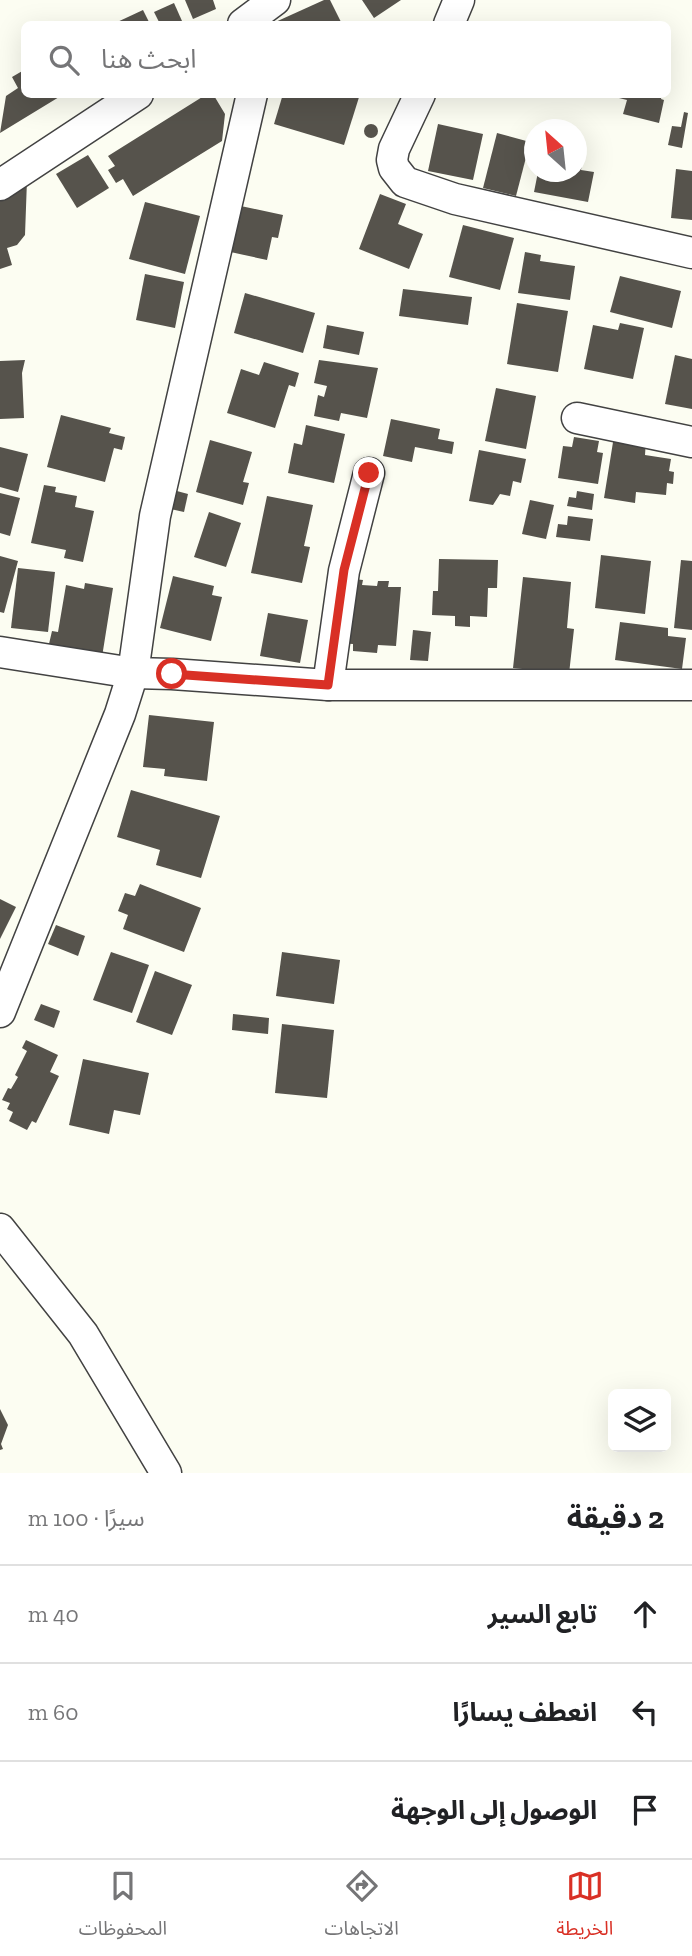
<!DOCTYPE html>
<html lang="ar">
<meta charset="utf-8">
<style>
:root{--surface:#fff;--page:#f2f2f2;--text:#202124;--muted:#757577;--line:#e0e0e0;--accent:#d93025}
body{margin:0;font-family:"Zilla Slab","Noto Sans Arabic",serif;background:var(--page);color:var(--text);direction:rtl}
.controls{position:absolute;right:21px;bottom:21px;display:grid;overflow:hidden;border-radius:10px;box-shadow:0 7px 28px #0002}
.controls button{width:63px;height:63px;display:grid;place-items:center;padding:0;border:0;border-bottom:2px solid var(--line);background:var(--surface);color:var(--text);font:35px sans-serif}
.compass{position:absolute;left:524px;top:119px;width:63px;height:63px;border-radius:50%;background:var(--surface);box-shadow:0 7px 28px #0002;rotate:333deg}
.stop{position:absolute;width:21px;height:21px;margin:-16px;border:5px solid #d93025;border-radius:50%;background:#fff}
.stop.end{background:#d93025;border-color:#fff;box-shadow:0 2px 7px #0008}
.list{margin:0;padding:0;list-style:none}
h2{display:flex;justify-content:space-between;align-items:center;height:91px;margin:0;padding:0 28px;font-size:30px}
h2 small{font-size:23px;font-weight:400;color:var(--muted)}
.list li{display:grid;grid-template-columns:46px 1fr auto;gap:21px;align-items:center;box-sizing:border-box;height:98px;padding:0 28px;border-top:2px solid var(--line)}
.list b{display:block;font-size:26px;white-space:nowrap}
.list em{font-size:23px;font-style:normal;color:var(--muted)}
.icon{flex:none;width:38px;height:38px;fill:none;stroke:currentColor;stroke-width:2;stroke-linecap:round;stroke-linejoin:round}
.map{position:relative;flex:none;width:692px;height:1473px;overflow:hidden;direction:ltr}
.search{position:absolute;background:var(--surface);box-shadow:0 7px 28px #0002;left:21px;right:21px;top:21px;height:77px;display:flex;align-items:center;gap:18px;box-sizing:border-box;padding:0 24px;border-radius:10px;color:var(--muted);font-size:26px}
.sheet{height:385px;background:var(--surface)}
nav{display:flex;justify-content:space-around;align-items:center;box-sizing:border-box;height:98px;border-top:2px solid var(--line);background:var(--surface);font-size:19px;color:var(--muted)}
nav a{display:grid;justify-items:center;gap:4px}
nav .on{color:var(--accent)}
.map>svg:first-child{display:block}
.building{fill:#56534c}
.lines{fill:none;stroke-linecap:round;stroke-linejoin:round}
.minor-casing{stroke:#424242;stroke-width:33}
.minor{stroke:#fff;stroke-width:30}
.route{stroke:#d93025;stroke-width:9}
</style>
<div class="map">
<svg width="692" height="1473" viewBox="0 0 692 1473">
<rect width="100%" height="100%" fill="#fcfdf2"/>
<g class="building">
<path d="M 185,0 L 213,0 L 216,9 L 193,19 Z"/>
<path d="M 324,0 L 330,0 L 342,24 L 271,24 Z"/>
<path d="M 362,0 L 401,0 L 374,18 Z"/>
<path d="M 174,3 L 182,21 L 174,24 L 160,24 L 154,12 Z"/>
<path d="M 143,10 L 150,24 L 113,24 Z"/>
<path d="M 24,70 L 24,94 L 64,94 L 0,133 L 6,96 L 18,88 L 12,77 Z"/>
<path d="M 207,94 L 213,94 L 225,114 L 222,141 L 133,196 L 123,179 L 116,183 L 108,170 L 115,166 L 108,156 Z"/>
<path d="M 283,94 L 360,94 L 344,145 L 274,124 Z"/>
<path d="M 620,94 L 662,94 L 661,99 L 664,100 L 659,123 L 623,114 L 627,100 L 619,98 Z"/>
<path d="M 684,112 L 688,113 L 682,148 L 668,145 L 672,126 L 681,127 Z"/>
<circle cx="371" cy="131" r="7"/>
<path d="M 438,124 L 483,134 L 473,180 L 428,171 Z"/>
<path d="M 497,133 L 530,142 L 516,196 L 483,188 Z"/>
<path d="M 576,153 L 584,155 L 581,170 L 594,172 L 588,202 L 534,192 L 538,172 L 576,172 Z"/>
<path d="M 88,155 L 109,188 L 77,208 L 56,174 Z"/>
<path d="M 676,169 L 692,171 L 692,220 L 671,218 Z"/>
<path d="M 27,180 L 25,235 L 17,245 L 7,248 L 12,265 L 0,269 L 0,194 Z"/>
<path d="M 380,194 L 406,204 L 398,224 L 423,234 L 409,269 L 359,249 Z"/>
<path d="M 145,202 L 200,216 L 185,274 L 129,259 Z"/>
<path d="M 236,205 L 283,215 L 278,238 L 272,237 L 267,260 L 226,251 Z"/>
<path d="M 463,225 L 514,238 L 500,290 L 449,277 Z"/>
<path d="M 525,252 L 541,255 L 540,261 L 575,266 L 570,300 L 518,293 Z"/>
<path d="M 145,274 L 184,282 L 175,328 L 136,320 Z"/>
<path d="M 620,276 L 681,291 L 672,328 L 610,312 Z"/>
<path d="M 403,289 L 472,297 L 468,325 L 399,316 Z"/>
<path d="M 245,293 L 315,313 L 303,353 L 234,333 Z"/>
<path d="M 517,303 L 568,311 L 558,372 L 507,364 Z"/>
<path d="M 620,323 L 644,328 L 633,379 L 584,369 L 593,325 L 618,330 Z"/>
<path d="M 327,325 L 364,332 L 359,355 L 323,348 Z"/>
<path d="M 675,355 L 692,359 L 692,409 L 665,404 Z"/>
<path d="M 25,360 L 22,373 L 24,418 L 0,419 L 0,361 Z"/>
<path d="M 319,360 L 378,368 L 367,418 L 341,413 L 339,421 L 314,416 L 318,395 L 324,397 L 327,386 L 314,383 Z"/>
<path d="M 264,362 L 299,373 L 295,387 L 289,385 L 275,428 L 227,413 L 241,369 L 259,375 Z"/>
<path d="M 496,388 L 536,396 L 526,449 L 485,441 Z"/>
<path d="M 61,415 L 111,428 L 109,433 L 125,437 L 122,450 L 114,448 L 105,482 L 47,467 Z"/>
<path d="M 391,419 L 440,429 L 438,439 L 454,442 L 452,454 L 415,447 L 412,462 L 383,456 Z"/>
<path d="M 306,425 L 345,434 L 334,483 L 288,473 L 294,443 L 302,445 Z"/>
<path d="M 614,436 L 646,440 L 645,455 L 671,459 L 669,471 L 674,472 L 673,484 L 667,483 L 666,495 L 636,492 L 635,503 L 604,498 Z"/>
<path d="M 574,437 L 599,441 L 597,452 L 603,453 L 598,484 L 558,478 L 563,446 L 572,447 Z"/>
<path d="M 210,440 L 252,452 L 243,482 L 249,483 L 243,505 L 196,492 Z"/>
<path d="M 0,447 L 28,454 L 18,492 L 0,487 Z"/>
<path d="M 479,450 L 526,459 L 521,483 L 513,481 L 510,496 L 500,494 L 493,505 L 469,501 Z"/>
<path d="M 44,485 L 56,487 L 55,492 L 77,496 L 75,507 L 94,511 L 83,562 L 64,558 L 66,550 L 31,543 Z"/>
<path d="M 162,487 L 188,494 L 184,512 L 157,506 Z"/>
<path d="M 577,491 L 594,494 L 592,510 L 567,506 L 569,497 L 576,498 Z"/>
<path d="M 0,493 L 20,498 L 10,536 L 0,533 Z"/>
<path d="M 267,496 L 313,505 L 304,546 L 310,547 L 302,583 L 251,573 Z"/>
<path d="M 530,500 L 554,505 L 546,539 L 522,534 Z"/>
<path d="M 209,512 L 241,523 L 226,567 L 194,557 Z"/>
<path d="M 568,516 L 593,519 L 590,541 L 556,537 L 558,524 L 567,525 Z"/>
<path d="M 601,555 L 651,561 L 645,614 L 595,608 Z"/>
<path d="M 0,556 L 18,561 L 4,613 L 0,612 Z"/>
<path d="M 439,559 L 498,560 L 497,588 L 488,588 L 487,617 L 470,616 L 470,627 L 455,626 L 455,616 L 432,615 L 433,591 L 438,591 Z"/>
<path d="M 681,560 L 692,561 L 692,630 L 674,628 Z"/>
<path d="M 18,568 L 55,572 L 48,632 L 11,628 Z"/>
<path d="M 173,576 L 214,586 L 212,595 L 222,597 L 211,641 L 160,628 Z"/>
<path d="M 523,577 L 571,582 L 567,628 L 574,629 L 569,674 L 513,668 Z"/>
<path d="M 353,579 L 363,580 L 362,585 L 377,586 L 378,581 L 389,581 L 388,587 L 401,587 L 396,646 L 378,645 L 377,653 L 353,651 L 353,644 L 337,643 Z"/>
<path d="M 85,583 L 113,588 L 102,657 L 60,651 L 61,646 L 49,644 L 52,631 L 58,632 L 66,585 L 84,589 Z"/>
<path d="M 268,613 L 308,620 L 300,663 L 260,656 Z"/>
<path d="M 620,622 L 668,628 L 668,636 L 686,638 L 682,669 L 615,660 Z"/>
<path d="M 413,630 L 431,632 L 428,661 L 410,660 Z"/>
<path d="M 149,715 L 214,722 L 207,781 L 164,776 L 165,769 L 143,767 Z"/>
<path d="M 131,790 L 220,816 L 201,878 L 156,865 L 160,850 L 117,837 Z"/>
<path d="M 140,884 L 201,908 L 184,952 L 123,929 L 128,915 L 118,911 L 125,893 L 135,896 Z"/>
<path d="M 0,899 L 16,907 L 0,939 Z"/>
<path d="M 56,925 L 85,936 L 78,956 L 48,944 Z"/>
<path d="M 111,952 L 149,965 L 132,1013 L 93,1000 Z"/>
<path d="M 282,952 L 340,960 L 334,1004 L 276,996 Z"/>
<path d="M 155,971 L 192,985 L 172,1035 L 136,1022 Z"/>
<path d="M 41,1004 L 60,1011 L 54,1028 L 34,1020 Z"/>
<path d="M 233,1014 L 269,1018 L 268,1034 L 232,1030 Z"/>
<path d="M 282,1024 L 334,1030 L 327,1098 L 275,1093 Z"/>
<path d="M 26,1040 L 58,1055 L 50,1072 L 59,1076 L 36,1123 L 32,1121 L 27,1130 L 9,1121 L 13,1112 L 7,1109 L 10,1103 L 2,1100 L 8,1088 L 11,1089 L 18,1077 L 15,1075 L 27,1051 L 22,1048 Z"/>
<path d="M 83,1059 L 149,1073 L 140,1115 L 114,1110 L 109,1134 L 69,1125 Z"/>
<path d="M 0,1409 L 8,1425 L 1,1444 L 3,1449 L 0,1450 Z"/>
</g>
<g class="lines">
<defs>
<g id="minor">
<path d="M 243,24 L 275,0"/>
<path d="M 449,24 L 459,0"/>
<path d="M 420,94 L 394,149 L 392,160 L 394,168 L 405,182 L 455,199 L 692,253"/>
<path d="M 0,185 L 138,94"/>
<path d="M 577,418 L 692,442"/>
<path d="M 0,652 L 133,673 L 172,674 L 328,685 L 692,685"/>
<path d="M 328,685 L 344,571 L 369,473"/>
<path d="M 0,1012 L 120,714 L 133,673 L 155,516 L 252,94"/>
<path d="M 0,1229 L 83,1334 L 166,1473"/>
</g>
</defs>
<use href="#minor" class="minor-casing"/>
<use href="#minor" class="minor"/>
</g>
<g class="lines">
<path class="route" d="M 172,674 L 328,685 L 344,570 L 369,473"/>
</g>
</svg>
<div class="controls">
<button><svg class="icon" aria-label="layers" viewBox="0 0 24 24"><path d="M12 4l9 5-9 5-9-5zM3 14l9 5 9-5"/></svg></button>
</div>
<svg class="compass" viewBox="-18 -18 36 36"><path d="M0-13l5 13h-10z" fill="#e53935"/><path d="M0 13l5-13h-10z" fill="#757577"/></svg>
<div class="stop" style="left:172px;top:674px"></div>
<div class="stop end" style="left:369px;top:473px"></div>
<div class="search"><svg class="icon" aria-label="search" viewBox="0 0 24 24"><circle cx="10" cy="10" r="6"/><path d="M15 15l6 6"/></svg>ابحث هنا</div>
</div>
<section class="sheet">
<h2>2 دقيقة<small>سيرًا · 100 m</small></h2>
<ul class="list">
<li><svg class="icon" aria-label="ahead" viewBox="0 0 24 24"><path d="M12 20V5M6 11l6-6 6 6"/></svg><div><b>تابع السير</b></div><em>40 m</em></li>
<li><svg class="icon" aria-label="left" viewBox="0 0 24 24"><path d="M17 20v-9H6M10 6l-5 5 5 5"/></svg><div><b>انعطف يسارًا</b></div><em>60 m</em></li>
<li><svg class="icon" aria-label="arrive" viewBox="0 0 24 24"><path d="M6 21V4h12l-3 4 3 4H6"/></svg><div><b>الوصول إلى الوجهة</b></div></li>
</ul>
</section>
<nav>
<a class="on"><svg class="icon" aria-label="map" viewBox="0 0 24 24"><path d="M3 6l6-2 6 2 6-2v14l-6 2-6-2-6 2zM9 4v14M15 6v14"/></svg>الخريطة</a>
<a><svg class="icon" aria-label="directions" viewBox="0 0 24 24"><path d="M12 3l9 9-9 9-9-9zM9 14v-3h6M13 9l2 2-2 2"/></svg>الاتجاهات</a>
<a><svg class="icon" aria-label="saved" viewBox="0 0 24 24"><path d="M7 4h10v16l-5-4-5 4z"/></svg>المحفوظات</a>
</nav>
